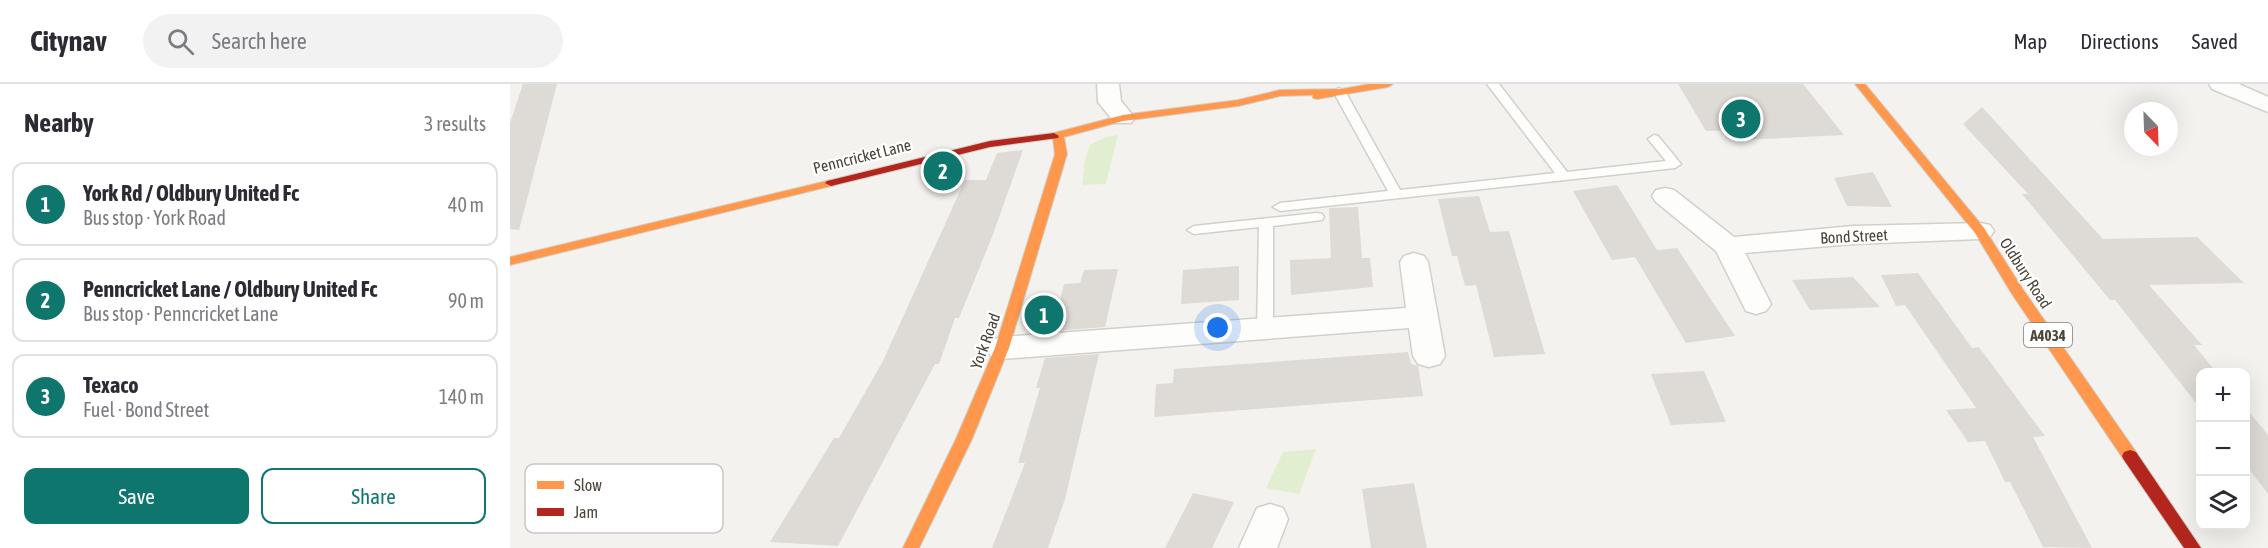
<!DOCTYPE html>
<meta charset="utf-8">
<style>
:root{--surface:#fff;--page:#f2f2f3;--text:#2b2b33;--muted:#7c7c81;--line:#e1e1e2;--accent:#0f766e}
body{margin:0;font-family:"Asap Condensed",sans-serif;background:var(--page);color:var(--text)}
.controls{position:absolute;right:18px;bottom:18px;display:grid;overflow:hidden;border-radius:12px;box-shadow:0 6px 24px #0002}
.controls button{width:54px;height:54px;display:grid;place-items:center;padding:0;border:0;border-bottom:2px solid var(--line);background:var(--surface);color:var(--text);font:30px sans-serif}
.compass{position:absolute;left:1614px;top:18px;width:54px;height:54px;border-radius:50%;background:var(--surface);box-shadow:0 6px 24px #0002;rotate:157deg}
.you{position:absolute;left:708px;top:244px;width:21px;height:21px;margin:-15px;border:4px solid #fff;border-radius:50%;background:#1a73e8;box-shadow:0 0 0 9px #1a73e833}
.badge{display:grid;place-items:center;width:39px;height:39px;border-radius:50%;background:var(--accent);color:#fff;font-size:20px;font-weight:700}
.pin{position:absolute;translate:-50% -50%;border:3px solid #fff;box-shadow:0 2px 6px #0006}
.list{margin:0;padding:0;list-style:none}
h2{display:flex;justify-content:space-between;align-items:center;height:78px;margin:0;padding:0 24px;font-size:26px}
h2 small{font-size:20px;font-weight:400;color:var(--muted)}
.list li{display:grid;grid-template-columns:39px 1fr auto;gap:18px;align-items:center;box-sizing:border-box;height:84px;margin:0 12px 12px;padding:0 12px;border:2px solid var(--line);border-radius:12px}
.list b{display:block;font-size:22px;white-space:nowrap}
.list p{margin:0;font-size:20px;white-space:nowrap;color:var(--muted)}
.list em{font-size:20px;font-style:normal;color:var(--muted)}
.actions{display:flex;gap:12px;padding:18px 24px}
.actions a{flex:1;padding:14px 0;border:2px solid var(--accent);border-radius:12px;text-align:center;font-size:21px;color:var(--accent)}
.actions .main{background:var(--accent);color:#fff}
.icon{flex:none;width:33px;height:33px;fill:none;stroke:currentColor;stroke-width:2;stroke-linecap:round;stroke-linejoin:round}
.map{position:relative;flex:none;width:1758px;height:464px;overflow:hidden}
header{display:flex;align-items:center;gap:36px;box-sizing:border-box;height:84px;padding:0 30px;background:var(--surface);border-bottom:2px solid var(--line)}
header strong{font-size:28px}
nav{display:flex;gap:33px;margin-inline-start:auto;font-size:21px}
.search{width:420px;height:54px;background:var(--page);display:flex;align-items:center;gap:15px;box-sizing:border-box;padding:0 21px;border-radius:33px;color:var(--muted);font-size:22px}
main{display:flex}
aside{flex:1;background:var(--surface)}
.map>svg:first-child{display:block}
.green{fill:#e1eecf}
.building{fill:#dedbd6}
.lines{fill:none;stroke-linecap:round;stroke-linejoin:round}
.lane-casing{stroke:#d2d0cb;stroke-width:3}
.street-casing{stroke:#d2d0cb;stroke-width:3}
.slow-casing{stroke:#d3cfc5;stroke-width:2}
.jam-casing{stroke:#d3cfc5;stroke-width:2}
.lane{fill:#fdfdfc;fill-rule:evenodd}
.street{fill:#fdfdfc;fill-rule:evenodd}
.slow{fill:#ff974d;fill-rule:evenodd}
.jam{fill:#b3261e;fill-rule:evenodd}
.labels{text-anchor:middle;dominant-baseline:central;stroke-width:4.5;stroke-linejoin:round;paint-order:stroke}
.shield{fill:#fff;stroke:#817c74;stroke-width:1.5}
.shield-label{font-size:15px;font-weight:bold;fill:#4b4439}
.street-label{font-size:16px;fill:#4b4439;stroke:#fff}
.key{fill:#fff;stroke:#c9c7c4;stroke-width:1.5}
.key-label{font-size:16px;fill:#4b4439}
</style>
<header>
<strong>Citynav</strong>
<div class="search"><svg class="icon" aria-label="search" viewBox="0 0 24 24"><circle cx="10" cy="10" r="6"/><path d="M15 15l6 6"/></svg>Search here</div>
<nav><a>Map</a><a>Directions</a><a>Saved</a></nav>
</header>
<main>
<aside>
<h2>Nearby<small>3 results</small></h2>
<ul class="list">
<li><span class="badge">1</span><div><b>York Rd / Oldbury United Fc</b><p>Bus stop · York Road</p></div><em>40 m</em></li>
<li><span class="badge">2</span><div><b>Penncricket Lane / Oldbury United Fc</b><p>Bus stop · Penncricket Lane</p></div><em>90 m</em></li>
<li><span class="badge">3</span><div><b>Texaco</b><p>Fuel · Bond Street</p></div><em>140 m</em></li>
</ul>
<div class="actions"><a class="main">Save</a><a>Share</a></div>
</aside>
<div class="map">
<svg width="1758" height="464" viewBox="0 0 1758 464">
<rect width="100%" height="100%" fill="#f4f2ee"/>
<g class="green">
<path d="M 608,51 L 596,100 L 572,101 L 575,76 L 580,61 L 596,53 Z"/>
<path d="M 806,365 L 789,410 L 756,404 L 773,368 Z"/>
</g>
<g class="building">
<path d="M 13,0 L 47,0 L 9,146 L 0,145 L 0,39 Z"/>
<path d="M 1168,0 L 1293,0 L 1334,51 L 1232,56 L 1225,46 L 1196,47 Z"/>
<path d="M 1472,23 L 1593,155 L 1687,153 L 1734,199 L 1639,201 L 1692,261 L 1684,261 L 1706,288 L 1690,288 L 1690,324 L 1605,216 L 1600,216 L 1512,110 L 1518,110 L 1453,40 Z"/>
<path d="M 513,66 L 482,153 L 449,234 L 445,234 L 429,280 L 425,280 L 328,462 L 260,458 L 324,354 L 329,354 L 373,277 L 455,96 L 476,96 L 487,69 Z"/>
<path d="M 1363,88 L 1382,123 L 1337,122 L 1324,94 Z"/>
<path d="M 1107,101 L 1147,166 L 1167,164 L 1225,252 L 1176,259 L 1125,173 L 1102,176 L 1063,107 Z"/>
<path d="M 969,112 L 980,148 L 999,147 L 1035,270 L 984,273 L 966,201 L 955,202 L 947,172 L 942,172 L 928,115 Z"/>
<path d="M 848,123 L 852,174 L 860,174 L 863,203 L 781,211 L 780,176 L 821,174 L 819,124 Z"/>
<path d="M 729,182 L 729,216 L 671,220 L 673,186 Z"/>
<path d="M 608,185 L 595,243 L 543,247 L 554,200 L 570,199 L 574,186 Z"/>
<path d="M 1408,189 L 1462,264 L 1469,263 L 1535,352 L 1523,353 L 1582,464 L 1533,463 L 1500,398 L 1495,398 L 1475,357 L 1458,358 L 1436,326 L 1466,324 L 1395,221 L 1386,222 L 1371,191 Z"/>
<path d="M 1343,193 L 1370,223 L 1300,226 L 1282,196 Z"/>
<path d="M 898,268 L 901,280 L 908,282 L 913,312 L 644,333 L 646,300 L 663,299 L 664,285 Z"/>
<path d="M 589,270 L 555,415 L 538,464 L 482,464 L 515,379 L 508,379 L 530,304 L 526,304 L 535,274 Z"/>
<path d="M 1194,287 L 1216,338 L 1161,341 L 1141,290 Z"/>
<path d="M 1736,324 L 1758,351 L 1758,410 L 1736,381 Z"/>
<path d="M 904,399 L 917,464 L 861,464 L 852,405 Z"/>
<path d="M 683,409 L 724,418 L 702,464 L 655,464 Z"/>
</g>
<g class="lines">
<defs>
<g id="lane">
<path d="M 977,0 L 989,0 L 1057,88 L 1156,77 L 1138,55 L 1144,51 L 1148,52 L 1171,80 L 1165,84 L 770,127 L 763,123 L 770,119 L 878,107 L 823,7 L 829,4 L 835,7 L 890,106 L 1045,89 Z"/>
<path d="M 807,129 L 812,130 L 814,133 L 812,136 L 763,142 L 763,245 L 755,250 L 750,249 L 747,245 L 749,143 L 684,150 L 677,146 L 684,142 Z"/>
</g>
<g id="street">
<path d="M 587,0 L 609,0 L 611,17 L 625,34 L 621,39 L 605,39 L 588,18 Z"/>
<path d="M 1699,0 L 1729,0 L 1758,13 L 1758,28 L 1702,5 Z"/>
<path d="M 1155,104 L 1164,106 L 1224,153 L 1343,142 L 1470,139 L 1480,141 L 1484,147 L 1480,153 L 1470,155 L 1343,160 L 1235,169 L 1261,220 L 1256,227 L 1246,230 L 1236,227 L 1206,167 L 1146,118 L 1142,112 L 1146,106 Z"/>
<path d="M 904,169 L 914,172 L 918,178 L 935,272 L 930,280 L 919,283 L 908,280 L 903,272 L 899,244 L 492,275 L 481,272 L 476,264 L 481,256 L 492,253 L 896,224 L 890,178 L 894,172 Z"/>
<path d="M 760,420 L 773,424 L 778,435 L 767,464 L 729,464 L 747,424 Z"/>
</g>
<g id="slow">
<path d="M 860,0 L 883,0 L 878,3 L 807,15 L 803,14 L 803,11 L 770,12 L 728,22 L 613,37 L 554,53 L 557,70 L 499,264 L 462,355 L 409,464 L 393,464 L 446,355 L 485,264 L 545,70 L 543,55 L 539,52 L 540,50 L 613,31 L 728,16 L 770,6 L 832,5 Z"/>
<path d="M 1345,0 L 1355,0 L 1474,144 L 1512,204 L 1626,368 L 1628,372 L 1626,376 L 1620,378 L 1614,376 L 1502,210 L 1465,149 Z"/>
<path d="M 321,96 L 325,97 L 327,99 L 325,101 L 0,181 L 0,173 Z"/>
</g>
<g id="jam">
<path d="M 544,49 L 549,52 L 548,54 L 480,63 L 321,102 L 315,99 L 317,97 L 480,57 Z"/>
<path d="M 1620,366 L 1626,368 L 1691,464 L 1674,464 L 1614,376 L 1612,372 L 1614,368 Z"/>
</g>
</defs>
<use href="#lane" class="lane-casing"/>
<use href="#street" class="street-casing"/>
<use href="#slow" class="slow-casing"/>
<use href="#jam" class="jam-casing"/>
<use href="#lane" class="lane"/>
<use href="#street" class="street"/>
<use href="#slow" class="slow"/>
<use href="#jam" class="jam"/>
</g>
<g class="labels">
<rect class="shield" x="1514" y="239" width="48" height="24" rx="4.5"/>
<g class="shield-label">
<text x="1538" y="251">A4034</text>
</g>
<g class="street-label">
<text transform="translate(352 72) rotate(-14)">Penncricket Lane</text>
<text transform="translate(1344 152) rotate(-3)">Bond Street</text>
<text transform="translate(1516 189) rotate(57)">Oldbury Road</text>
<text transform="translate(475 257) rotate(-70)">York Road</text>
</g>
</g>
<rect x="15" y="380" width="198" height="69" rx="9" class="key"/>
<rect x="27" y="397" width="27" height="8" fill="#ff974d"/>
<rect x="27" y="424" width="27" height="8" fill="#b3261e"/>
<g class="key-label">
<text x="64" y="407">Slow</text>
<text x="64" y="434">Jam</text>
</g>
</svg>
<div class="controls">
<button>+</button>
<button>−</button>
<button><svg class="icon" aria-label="layers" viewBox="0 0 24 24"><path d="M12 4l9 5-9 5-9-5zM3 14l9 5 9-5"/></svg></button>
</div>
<svg class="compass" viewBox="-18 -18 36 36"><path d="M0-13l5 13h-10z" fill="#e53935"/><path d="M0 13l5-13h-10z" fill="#7c7c81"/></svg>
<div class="you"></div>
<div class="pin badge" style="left:534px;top:231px">1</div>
<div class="pin badge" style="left:433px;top:87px">2</div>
<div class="pin badge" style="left:1231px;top:35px">3</div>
</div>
</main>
